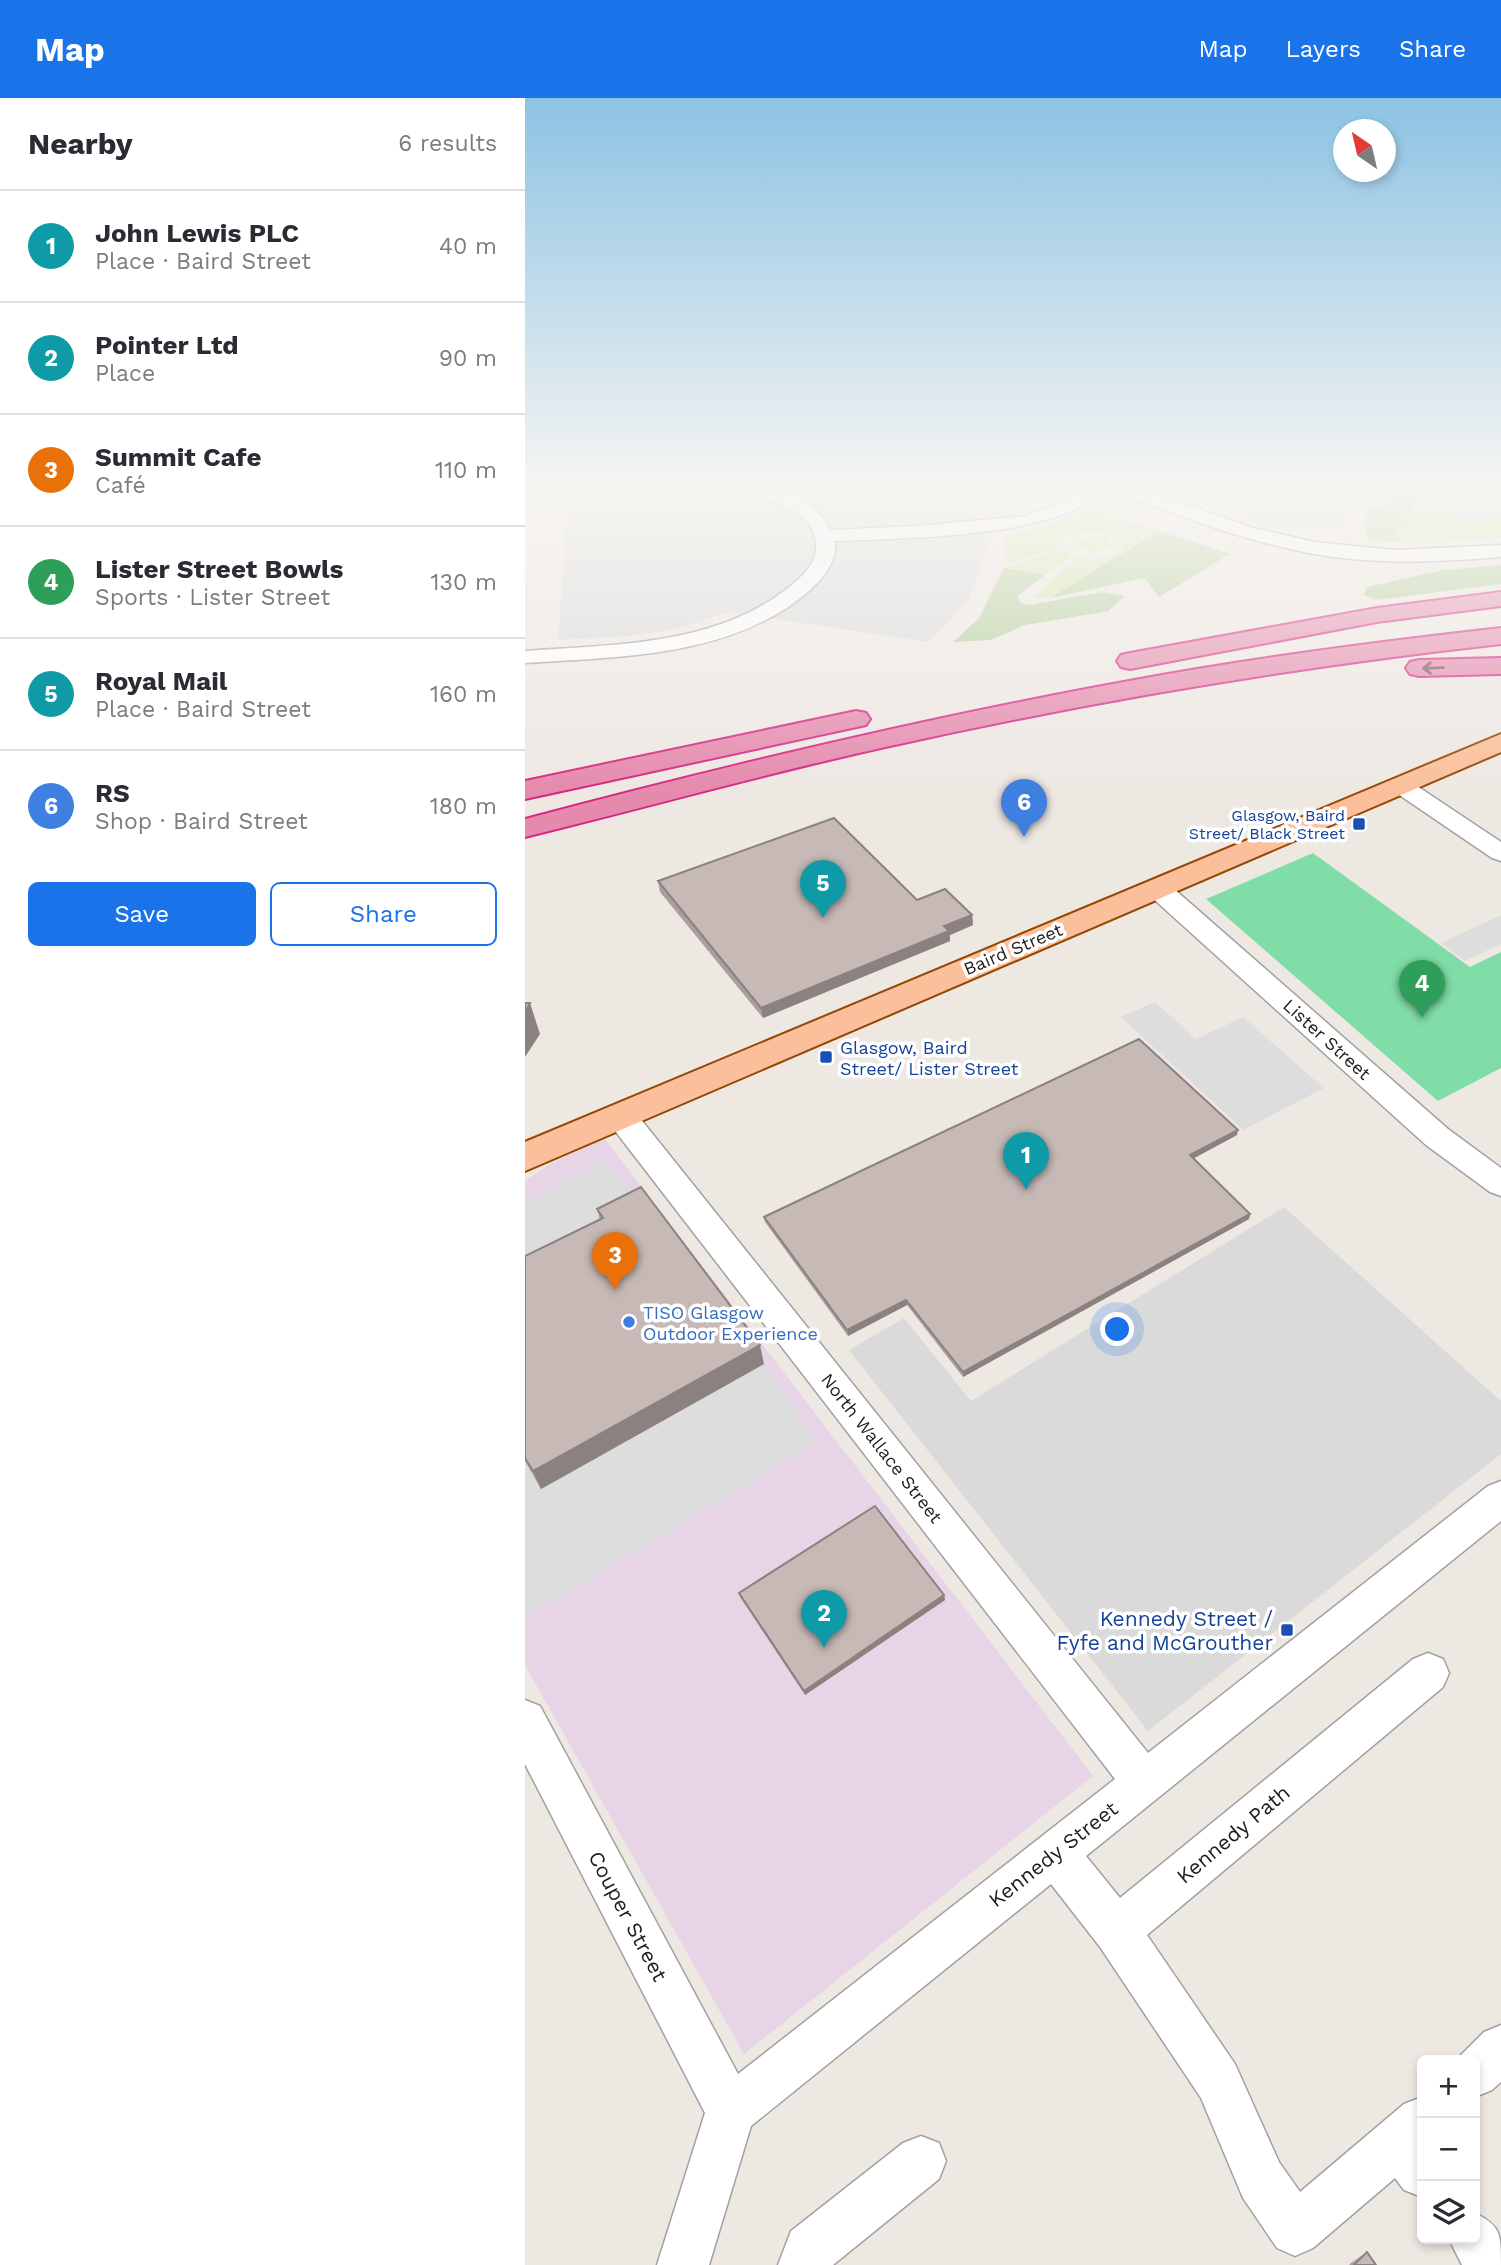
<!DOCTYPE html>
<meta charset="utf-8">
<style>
:root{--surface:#fff;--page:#f2f2f3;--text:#2b2b33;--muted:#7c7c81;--line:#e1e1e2;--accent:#1a73e8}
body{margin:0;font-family:"Work Sans",sans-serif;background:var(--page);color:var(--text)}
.controls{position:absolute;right:21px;bottom:21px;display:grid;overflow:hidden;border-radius:10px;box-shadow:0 4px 10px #0003}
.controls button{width:63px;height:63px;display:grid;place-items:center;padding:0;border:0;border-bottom:2px solid var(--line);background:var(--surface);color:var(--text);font:35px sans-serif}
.compass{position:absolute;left:808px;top:21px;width:63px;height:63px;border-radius:50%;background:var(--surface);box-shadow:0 4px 10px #0003;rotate:326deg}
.you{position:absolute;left:593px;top:1232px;width:24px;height:24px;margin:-18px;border:5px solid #fff;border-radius:50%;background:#1a73e8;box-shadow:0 0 0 10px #1a73e833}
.badge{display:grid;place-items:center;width:46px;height:46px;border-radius:50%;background:var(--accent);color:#fff;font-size:23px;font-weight:700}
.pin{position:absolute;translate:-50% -58px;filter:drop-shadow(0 2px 4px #0008)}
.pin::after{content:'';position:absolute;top:37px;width:24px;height:21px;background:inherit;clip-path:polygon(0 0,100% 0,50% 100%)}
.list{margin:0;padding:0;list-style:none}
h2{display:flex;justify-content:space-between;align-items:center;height:91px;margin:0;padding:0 28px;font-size:30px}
h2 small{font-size:23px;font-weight:400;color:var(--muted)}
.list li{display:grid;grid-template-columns:46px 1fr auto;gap:21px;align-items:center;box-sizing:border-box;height:112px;padding:0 28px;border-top:2px solid var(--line)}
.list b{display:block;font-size:26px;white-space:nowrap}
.list p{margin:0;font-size:23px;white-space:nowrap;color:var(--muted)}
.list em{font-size:23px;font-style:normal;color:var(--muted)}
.actions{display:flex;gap:14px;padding:21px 28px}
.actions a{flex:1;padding:16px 0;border:2px solid var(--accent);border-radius:10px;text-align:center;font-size:24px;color:var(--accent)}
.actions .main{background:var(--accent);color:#fff}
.icon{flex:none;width:38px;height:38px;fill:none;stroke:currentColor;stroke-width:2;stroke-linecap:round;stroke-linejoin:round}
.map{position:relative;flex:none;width:976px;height:2167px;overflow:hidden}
header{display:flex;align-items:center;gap:42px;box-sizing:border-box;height:98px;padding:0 35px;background:var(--accent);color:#fff}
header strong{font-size:33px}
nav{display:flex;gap:38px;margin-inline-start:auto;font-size:24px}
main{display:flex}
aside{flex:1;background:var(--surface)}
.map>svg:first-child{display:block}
.residential{fill:#dbdada}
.industrial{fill:#e7d4e7}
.grass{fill:#d4e8a8}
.forest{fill:#b2cd97}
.pitch{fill:#80dda7}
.parking{fill:#ddd}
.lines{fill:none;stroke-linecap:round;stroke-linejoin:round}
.minor-casing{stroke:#a1a1a1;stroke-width:3}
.major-casing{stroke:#944701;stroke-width:4}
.highway-casing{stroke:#d72584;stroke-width:4}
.minor{fill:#fff;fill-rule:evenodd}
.major{fill:#fbbf9b;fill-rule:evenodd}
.highway{fill:#e58aad;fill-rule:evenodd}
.wall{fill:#aa9f9d}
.shaded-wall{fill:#8b827f}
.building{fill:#c6b9b6;stroke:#8b827f;stroke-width:2}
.oneway{stroke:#774e5e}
.transit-dot{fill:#1a4fb4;stroke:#fff;stroke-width:2.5}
.shop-dot{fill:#3f7fe0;stroke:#fff;stroke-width:2.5}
.labels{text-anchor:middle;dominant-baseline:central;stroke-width:7;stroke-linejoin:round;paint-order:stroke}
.far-transit-label{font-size:16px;fill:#164399;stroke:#fff;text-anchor:end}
.street-label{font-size:18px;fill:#1d1d1d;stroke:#fff}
.transit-label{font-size:18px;fill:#164399;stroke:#fff;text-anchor:start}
.shop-label{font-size:18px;fill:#366cbe;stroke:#fff;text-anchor:start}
.near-transit-label{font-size:21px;fill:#164399;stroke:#fff;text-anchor:end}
.near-street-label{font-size:21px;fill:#1d1d1d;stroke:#fff}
</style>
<header>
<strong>Map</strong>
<nav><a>Map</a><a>Layers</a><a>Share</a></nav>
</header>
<main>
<aside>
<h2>Nearby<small>6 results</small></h2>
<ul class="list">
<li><span class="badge" style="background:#0f9aa8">1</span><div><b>John Lewis PLC</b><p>Place · Baird Street</p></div><em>40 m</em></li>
<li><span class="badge" style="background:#0f9aa8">2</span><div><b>Pointer Ltd</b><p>Place</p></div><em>90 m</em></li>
<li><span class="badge" style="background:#e8710a">3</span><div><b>Summit Cafe</b><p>Café</p></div><em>110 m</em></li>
<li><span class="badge" style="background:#2e9e5b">4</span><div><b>Lister Street Bowls</b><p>Sports · Lister Street</p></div><em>130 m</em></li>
<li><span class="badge" style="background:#0f9aa8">5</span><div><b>Royal Mail</b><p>Place · Baird Street</p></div><em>160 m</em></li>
<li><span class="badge" style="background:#3f7fe0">6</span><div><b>RS</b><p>Shop · Baird Street</p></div><em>180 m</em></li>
</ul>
<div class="actions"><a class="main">Save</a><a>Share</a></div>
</aside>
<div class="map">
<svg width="976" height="2167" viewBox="0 0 976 2167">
<rect width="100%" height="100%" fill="#eee8e3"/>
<g class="residential">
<path d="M 44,390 L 429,390 L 446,408 L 453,421 L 461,445 L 460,460 L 443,502 L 404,544 L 203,514 L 150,531 L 105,538 L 33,542 Z"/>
<path d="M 759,1109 L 976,1303 L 976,1356 L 623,1633 L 324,1252 L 379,1220 L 446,1303 Z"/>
</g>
<path class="industrial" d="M 80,1041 L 568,1678 L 219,1956 L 0,1567 L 0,1083 L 25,1066 Z"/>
<g class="grass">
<path d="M 447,390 L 483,390 L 511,412 L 474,420 Z"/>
<path d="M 492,390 L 545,390 L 518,409 Z"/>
<path d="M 897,397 L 948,425 L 976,417 L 976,439 L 907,445 L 843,444 L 840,435 L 865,444 L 869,437 L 867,433 L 885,427 L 880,420 L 887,413 L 885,408 L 894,404 Z"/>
<path d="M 564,409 L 634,433 L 525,500 L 507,501 L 552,459 C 568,462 583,462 596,453 L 598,445 C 582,429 556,431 538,441 L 536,450 L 478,466 L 481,454 L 478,438 L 530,426 Z"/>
<path d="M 572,438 L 583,441 L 586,449 L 567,454 L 550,448 L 550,442 Z"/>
<path d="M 538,452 L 547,458 L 520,477 L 479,470 Z"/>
</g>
<g class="forest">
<path d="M 879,390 L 899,390 L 894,404 L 887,407 L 887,413 L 879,420 L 885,427 L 867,434 L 877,443 L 856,443 L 841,437 L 839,424 L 843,412 L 865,403 Z"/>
<path d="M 634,433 L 705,456 L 634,499 L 620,480 L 525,500 Z"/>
<path d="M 976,467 L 976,486 L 851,502 L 839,497 L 842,489 L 918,472 Z"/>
<path d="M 479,470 L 520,477 L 492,498 L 496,505 L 504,507 L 577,494 L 600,498 L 583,513 L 572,515 L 500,527 L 466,542 L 428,544 L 454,520 Z"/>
</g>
<path class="pitch" d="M 788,755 L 945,869 L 976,854 L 976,970 L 913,1003 L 681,801 Z"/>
<g class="parking">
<path d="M 812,390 L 842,390 L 830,403 L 821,425 L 811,432 L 794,429 L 754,431 L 661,402 L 675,394 L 745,413 L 792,413 Z"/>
<path d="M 917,390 L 976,390 L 976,417 L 948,425 L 895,396 Z"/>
<path d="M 976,817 L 976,846 L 940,863 L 916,845 Z"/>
<path d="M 630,904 L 671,941 L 718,919 L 799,990 L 718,1032 L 596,919 Z"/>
<path d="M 78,1062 L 118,1105 L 0,1180 L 0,1105 Z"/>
<path d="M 239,1266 L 291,1345 L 3,1518 L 0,1515 L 0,1363 L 17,1390 Z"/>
</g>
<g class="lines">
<defs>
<g id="minor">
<path d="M 231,390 C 238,390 247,389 254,390 C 274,394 297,414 306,432 L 392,428 L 500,418 L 524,410 L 558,390 L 580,390 C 539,441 373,440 310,443 C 312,464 299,480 284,493 C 208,559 96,559 0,565 L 0,553 C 91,546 196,548 269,485 C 283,473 295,459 290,440 C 283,408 247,409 231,390 Z"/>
<path d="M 588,390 L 614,390 L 728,430 L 790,444 L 870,452 L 976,447 L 976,459 C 914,464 851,467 789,456 C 721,444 656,418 591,394 Z"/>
<path d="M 875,680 L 883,682 L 976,744 L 976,763 L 967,760 L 867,692 L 863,687 L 867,682 Z"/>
<path d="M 632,782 L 641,784 L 923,1031 L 976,1070 L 976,1098 L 965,1094 L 901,1047 L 623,796 L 619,790 L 623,784 Z"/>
<path d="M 95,1006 L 106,1009 L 623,1655 L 963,1388 L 976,1383 L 976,1423 L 561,1758 L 595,1800 L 888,1561 L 903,1555 L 918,1561 L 924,1575 L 918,1589 L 622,1837 L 710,1966 L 754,2064 L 775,2094 L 879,2006 L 897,1999 L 897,2099 L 879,2092 L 870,2080 L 788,2150 L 770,2158 L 752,2150 L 718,2100 L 676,2000 L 575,1849 L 526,1786 L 226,2028 L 184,2167 L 132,2167 L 180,2015 L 0,1666 L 0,1602 L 15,1608 L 213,1976 L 590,1681 L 84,1025 L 80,1017 L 84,1009 Z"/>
<path d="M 976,1927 L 976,1984 L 967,1992 L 950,1999 L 950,1962 L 931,1962 L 959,1934 Z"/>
<path d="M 396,2038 L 414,2045 L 421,2063 L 414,2081 L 308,2167 L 253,2167 L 266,2133 L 378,2045 Z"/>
<path d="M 950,2115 C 976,2128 976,2136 976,2167 L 937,2167 L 924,2141 L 950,2141 Z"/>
</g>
<path id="major" d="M 976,636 L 976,654 L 0,1073 L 0,1044 Z"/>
<g id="highway">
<path d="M 976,494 L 976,508 L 852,524 L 605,571 L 596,569 L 592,563 L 596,557 L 605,555 L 852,510 Z"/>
<path d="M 976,530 L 976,546 C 770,569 567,603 365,648 C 242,675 122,709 0,739 L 0,721 C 200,668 400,620 604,583 C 727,560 851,544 976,530 Z"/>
<path d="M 976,560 L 976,576 L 894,578 L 885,576 L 881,570 L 885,564 L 894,562 Z"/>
<path d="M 331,613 L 341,615 L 345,621 L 341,627 L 0,701 L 0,683 Z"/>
</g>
</defs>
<use href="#minor" class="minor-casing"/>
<use href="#major" class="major-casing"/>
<use href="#highway" class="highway-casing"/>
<use href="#minor" class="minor"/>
<use href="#major" class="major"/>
<use href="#highway" class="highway"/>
</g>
<g class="wall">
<path d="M 133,783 L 392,802 L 447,817 L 448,827 L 425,837 L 425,843 L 238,920 L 135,794 Z"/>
<path d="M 712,1037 L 668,1060 L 725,1116 L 724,1121 L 438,1279 L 382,1207 L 323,1238 L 240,1124 L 239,1119 Z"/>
<path d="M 72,1111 L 239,1266 L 16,1391 L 0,1363 L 0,1158 L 75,1122 Z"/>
<path d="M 214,1495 L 419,1497 L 420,1502 L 280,1597 L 215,1499 Z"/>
<path d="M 842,2154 L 851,2167 L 824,2167 L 826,2165 Z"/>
</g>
<g class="shaded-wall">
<path d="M 447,817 L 448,827 L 425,837 L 425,843 L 238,920 L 236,910 L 419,828 Z"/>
<path d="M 5,905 L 15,936 L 0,959 L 0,914 Z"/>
<path d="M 713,1032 L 712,1037 L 664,1063 L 665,1057 Z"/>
<path d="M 725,1116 L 724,1121 L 438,1279 L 438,1274 Z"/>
<path d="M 381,1202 L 382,1207 L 323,1238 L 322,1232 Z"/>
<path d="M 235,1247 L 239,1266 L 16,1391 L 8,1373 Z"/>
<path d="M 419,1497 L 420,1502 L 280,1597 L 279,1593 Z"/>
</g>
<g class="building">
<path d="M 309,720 L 392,802 L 420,791 L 447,817 L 419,828 L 424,833 L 236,910 L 133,783 Z"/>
<path d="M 0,905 L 5,905 L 0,914 Z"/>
<path d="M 614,941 L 713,1032 L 665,1057 L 725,1116 L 438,1274 L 381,1202 L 322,1232 L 239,1119 Z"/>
<path d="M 116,1089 L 235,1247 L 8,1373 L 0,1360 L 0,1158 L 78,1120 L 72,1111 Z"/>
<path d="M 350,1408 L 419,1497 L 279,1593 L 214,1495 Z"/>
<path d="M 842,2154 L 851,2167 L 829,2167 Z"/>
</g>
<defs><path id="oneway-shaft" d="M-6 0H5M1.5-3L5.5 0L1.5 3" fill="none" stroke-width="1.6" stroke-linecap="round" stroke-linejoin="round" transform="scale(1.75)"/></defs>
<use class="oneway" href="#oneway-shaft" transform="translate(908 570) rotate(178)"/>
<linearGradient id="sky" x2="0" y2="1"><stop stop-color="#8cc3e3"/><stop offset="0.56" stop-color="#f7f5f2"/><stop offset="1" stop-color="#f7f5f2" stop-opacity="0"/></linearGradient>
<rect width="976" height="693" fill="url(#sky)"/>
<g class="transit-dot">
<rect x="827" y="719" width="14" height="14" rx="3.5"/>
<rect x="294" y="952" width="14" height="14" rx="3.5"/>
<rect x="755" y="1525" width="14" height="14" rx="3.5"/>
</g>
<circle class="shop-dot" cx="104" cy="1224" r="7"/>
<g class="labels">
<g class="far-transit-label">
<text x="820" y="717">Glasgow, Baird<tspan x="820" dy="18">Street/ Black Street</tspan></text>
</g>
<g class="street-label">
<text transform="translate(488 851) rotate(-23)">Baird Street</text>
<text transform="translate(802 941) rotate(42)">Lister Street</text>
<text transform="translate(357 1350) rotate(52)">North Wallace Street</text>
</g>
<g class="transit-label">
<text x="315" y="949">Glasgow, Baird<tspan x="315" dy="21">Street/ Lister Street</tspan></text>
</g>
<g class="shop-label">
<text x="118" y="1214">TISO Glasgow<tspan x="118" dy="21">Outdoor Experience</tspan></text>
</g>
<g class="near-transit-label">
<text x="748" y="1520">Kennedy Street /<tspan x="748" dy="24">Fyfe and McGrouther</tspan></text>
</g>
<g class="near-street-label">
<text transform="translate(708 1736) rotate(-40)">Kennedy Path</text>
<text transform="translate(528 1756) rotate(-38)">Kennedy Street</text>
<text transform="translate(103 1818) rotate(62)">Couper Street</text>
</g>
</g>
</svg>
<div class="controls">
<button>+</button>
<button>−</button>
<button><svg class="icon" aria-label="layers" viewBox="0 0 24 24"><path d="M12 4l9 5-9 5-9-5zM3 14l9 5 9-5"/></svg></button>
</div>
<svg class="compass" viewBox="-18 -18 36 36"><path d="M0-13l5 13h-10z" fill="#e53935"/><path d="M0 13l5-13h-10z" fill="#7c7c81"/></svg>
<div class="you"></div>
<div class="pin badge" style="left:501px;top:1092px;background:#0f9aa8">1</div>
<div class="pin badge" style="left:299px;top:1550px;background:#0f9aa8">2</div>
<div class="pin badge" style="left:90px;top:1192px;background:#e8710a">3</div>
<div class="pin badge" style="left:897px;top:920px;background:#2e9e5b">4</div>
<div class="pin badge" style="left:298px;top:820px;background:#0f9aa8">5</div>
<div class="pin badge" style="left:499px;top:739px;background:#3f7fe0">6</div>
</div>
</main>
